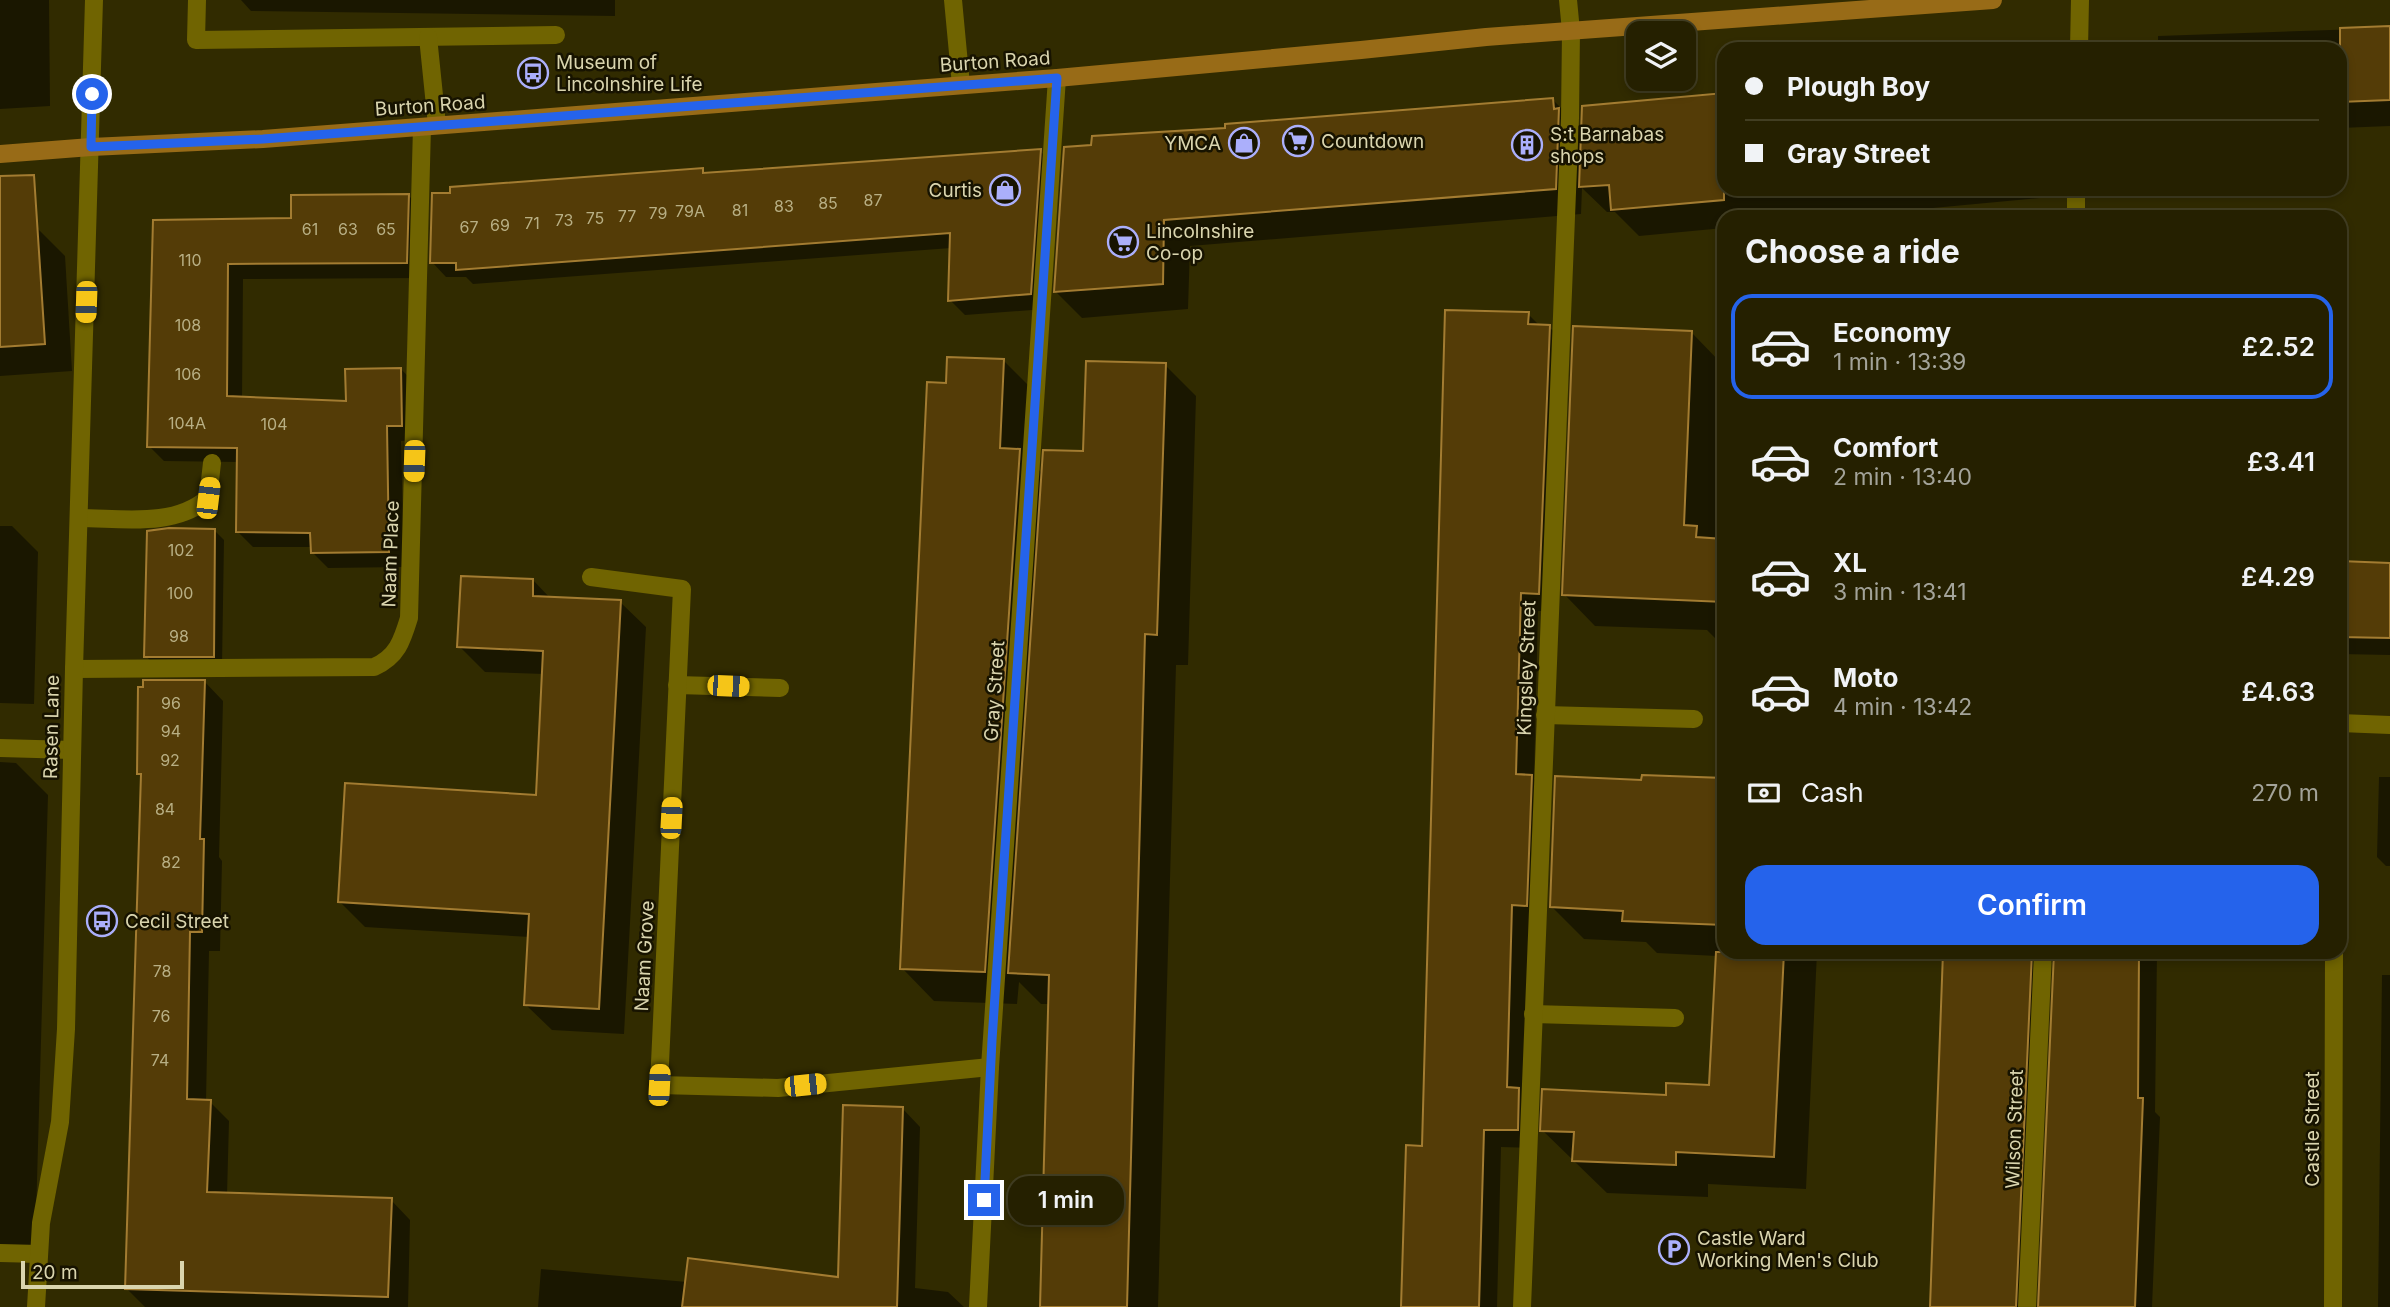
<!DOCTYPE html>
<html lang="en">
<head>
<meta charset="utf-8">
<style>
	body { margin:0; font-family:Inter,sans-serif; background:#2d280a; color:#f1f3f6; height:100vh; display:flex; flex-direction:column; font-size:26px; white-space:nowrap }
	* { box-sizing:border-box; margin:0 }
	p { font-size:23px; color:#a3a399 }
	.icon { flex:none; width:38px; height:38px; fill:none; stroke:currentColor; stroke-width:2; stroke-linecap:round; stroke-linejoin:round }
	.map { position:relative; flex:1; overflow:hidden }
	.side { position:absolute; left:1717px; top:210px; width:630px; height:749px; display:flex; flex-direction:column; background:#252000; border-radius:21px; box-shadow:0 4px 10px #0003,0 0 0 2px #423e22 }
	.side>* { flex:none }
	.hud { position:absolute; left:1717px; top:42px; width:630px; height:154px; border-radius:21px; box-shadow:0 4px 10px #0003,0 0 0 2px #423e22; display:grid; align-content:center; height:154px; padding:0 28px; background:#252000 }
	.fabs { position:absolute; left:1626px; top:21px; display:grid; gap:14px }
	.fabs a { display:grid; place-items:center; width:70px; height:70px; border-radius:14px; background:#252000; box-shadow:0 4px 10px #0003,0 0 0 2px #423e22; font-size:35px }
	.scale { position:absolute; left:21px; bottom:18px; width:163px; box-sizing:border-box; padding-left:7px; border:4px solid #dad5ae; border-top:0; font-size:19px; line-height:24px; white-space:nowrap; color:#dad5ae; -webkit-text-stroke:5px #171300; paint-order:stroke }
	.end { position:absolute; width:32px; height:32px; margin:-16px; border:9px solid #2563eb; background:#fff; box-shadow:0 0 0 4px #fff }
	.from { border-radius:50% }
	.bubble { position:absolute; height:49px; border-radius:21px; background:#252000; box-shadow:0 4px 10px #0003,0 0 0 2px #423e22; font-size:23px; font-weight:600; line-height:49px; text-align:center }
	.car { position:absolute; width:21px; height:42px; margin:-21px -10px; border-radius:9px; box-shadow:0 0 5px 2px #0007; background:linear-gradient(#f5c518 24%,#345 0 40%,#f5c518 0 76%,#345 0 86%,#f5c518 0) }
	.hud b { display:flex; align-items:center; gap:24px; height:66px; font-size:26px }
	.hud b+b { border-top:2px solid #423e22 }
	.hud i { width:18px; height:18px; background:#f1f3f6 }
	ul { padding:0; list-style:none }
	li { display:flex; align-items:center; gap:21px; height:105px; margin:0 14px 10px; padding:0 14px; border:4px solid transparent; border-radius:21px }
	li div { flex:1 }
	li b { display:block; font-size:26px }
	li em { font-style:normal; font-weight:600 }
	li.current { border-color:#2563eb }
	li>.icon { width:63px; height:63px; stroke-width:1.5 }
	h2 { padding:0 28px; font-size:32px; line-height:84px }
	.pay { display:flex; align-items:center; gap:18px; height:77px; padding:0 28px; font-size:26px }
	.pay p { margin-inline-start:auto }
	.primary-button { display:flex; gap:14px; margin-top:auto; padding:14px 28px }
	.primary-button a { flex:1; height:80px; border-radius:21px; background:#2563eb; color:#fff; font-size:28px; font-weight:600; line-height:80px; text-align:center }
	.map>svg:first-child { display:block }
</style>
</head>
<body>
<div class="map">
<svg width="2390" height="1307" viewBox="0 0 2390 1307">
	<rect width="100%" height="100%" fill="#312b00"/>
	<!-- shadow -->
	<g fill="#0007">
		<path d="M 0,0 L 49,0 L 50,106 L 0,109 Z"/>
		<path d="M 241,0 L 615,0 L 615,16 L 251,11 Z"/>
		<path d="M 2390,28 L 2390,126 L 2340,128 L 2340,49 L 2158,49 L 2158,36 Z"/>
		<path d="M 1552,99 L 1579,126 L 1580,138 L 1724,189 L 2093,189 L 2093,193 L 1837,217 L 1724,217 L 1724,228 L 1639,236 L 1615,212 L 1607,212 L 1582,188 L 1581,214 L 1190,246 L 1188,309 L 1082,318 L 1056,292 L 1227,129 Z"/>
		<path d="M 1040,151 L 1055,166 L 1045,309 L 965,315 L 950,300 L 951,248 L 473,284 L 466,277 L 446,277 L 432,262 L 702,170 L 707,175 Z"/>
		<path d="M 408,195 L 424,211 L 422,278 L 243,279 L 242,399 L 347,403 L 401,369 L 416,385 L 417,440 L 401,441 L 404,567 L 328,568 L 312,552 L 312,547 L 253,547 L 238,532 L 239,462 L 164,461 L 149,446 L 154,222 L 293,220 Z"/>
		<path d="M 37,228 L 65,256 L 72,371 L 0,376 L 0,231 Z"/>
		<path d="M 1528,314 L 1541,327 L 1549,327 L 1568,345 L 1557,611 L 1538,611 L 1534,779 L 1550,795 L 1535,1148 L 1501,1147 L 1497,1307 L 1403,1307 Z"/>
		<path d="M 1692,333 L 1723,365 L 1716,540 L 1724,540 L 1724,640 L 1717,640 L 1707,630 L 1595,626 L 1564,594 Z"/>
		<path d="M 1003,360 L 1036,393 L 1033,464 L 1043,474 L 1085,453 L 1165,365 L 1196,396 L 1188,665 L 1176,665 L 1158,1307 L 1042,1307 L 1050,1004 L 1041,1004 L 1019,982 L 1017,1004 L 934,1001 L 902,968 L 948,385 Z"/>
		<path d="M 0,526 L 12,526 L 38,552 L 34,704 L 0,703 Z"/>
		<path d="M 215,531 L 224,540 L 222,665 L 154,665 L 146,656 Z"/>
		<path d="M 2340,563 L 2390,564 L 2390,655 L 2340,654 Z"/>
		<path d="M 533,580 L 551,599 L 620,602 L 646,627 L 624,1034 L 552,1030 L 526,1005 L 530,937 L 365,927 L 339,901 L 537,797 L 544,674 L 485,672 L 459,646 Z"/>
		<path d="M 204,681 L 223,701 L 219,857 L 222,861 L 220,951 L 209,951 L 206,1102 L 210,1102 L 229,1121 L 227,1195 L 391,1200 L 410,1220 L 408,1307 L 145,1307 L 126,1288 L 143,777 L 139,773 Z"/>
		<path d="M 0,762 L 16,763 L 48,795 L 35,1251 L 0,1250 Z"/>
		<path d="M 2379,777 L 2390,777 L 2390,866 L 2386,866 L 2377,857 Z"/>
		<path d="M 1724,780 L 1724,952 L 1817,952 L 1806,1189 L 1708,1184 L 1708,1197 L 1607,1193 L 1542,1130 L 1710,1087 L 1717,956 L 1657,953 L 1646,942 L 1584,939 L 1551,906 L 1642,781 Z"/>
		<path d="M 1945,952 L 2157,952 L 2155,1112 L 2160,1117 L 2152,1307 L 2040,1307 L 2056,960 L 2051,963 L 2033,1307 L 1932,1307 Z"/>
		<path d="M 2382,975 L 2390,975 L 2390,1307 L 2378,1307 Z"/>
		<path d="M 902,1108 L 920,1127 L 915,1288 L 948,1292 L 964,1307 L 538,1307 L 541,1269 L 687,1282 L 839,1278 Z"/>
	</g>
	<!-- building -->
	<g fill="#543c07" stroke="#a37c31" stroke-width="2">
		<path d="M 2390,26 L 2390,100 L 2340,102 L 2340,28 Z"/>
		<path d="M 1724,93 L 1724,200 L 1611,210 L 1609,185 L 1579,187 L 1582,106 Z"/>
		<path d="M 1553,98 L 1554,109 L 1559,108 L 1556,189 L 1164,220 L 1163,284 L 1054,292 L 1064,147 L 1091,145 L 1092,136 L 1225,128 L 1225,124 Z"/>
		<path d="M 1041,149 L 1031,294 L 948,301 L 950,233 L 456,270 L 456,263 L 430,263 L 432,193 L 450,193 L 450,187 L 703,168 L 703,173 Z"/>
		<path d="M 34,175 L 45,344 L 0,347 L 0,176 Z"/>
		<path d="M 409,194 L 407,263 L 228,264 L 227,396 L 346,401 L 345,369 L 401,368 L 402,426 L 387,426 L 389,552 L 311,553 L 310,533 L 236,532 L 237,448 L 147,447 L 153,220 L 291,218 L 291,195 Z"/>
		<path d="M 1445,310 L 1529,312 L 1528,324 L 1550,325 L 1539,594 L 1521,593 L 1516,774 L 1532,775 L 1527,906 L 1512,905 L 1507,1087 L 1519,1088 L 1518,1130 L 1484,1130 L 1479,1307 L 1401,1307 L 1406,1145 L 1422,1146 Z"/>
		<path d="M 1573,326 L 1692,331 L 1684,525 L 1697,526 L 1696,537 L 1724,539 L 1724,602 L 1562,595 Z"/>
		<path d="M 947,357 L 1004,359 L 1000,448 L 1020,449 L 985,972 L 900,969 L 927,382 L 946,383 Z"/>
		<path d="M 1086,361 L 1166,363 L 1157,635 L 1145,634 L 1127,1307 L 1040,1307 L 1049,975 L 1008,973 L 1043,450 L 1083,451 Z"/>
		<path d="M 169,528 L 215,529 L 214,657 L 144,657 L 147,531 Z"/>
		<path d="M 2340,561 L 2390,563 L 2390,638 L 2340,637 Z"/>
		<path d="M 461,576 L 533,579 L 533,596 L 621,600 L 599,1009 L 524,1005 L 529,914 L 338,902 L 345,783 L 536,795 L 543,651 L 457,647 Z"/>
		<path d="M 143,680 L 205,680 L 200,839 L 204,839 L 202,932 L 190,932 L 187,1099 L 211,1100 L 207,1192 L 392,1198 L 388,1297 L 125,1289 L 141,774 L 137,774 L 138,687 L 143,687 Z"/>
		<path d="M 1642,775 L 1724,778 L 1724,925 L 1622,921 L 1623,911 L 1550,907 L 1555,776 L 1641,780 Z"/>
		<path d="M 1716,952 L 1784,952 L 1774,1157 L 1676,1152 L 1676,1165 L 1572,1161 L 1574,1132 L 1540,1131 L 1542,1089 L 1666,1095 L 1666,1083 L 1709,1085 Z"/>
		<path d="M 1943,952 L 2032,952 L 2016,1307 L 1930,1307 Z"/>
		<path d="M 2054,952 L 2139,952 L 2138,1098 L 2143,1098 L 2135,1307 L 2038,1307 Z"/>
		<path d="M 843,1105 L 903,1107 L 897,1307 L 682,1307 L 688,1258 L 838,1277 Z"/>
	</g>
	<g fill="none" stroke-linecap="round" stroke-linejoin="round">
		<!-- lane -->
		<g stroke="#706401" stroke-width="18">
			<path d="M 197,0 L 196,40 L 556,35"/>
			<path d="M 953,0 L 961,85"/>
			<path d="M 428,37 L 437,125"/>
			<path d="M 79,518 C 121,518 174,528 208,498 L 212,463"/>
			<path d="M 677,685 L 780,688"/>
			<path d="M 1545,715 L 1694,719"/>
			<path d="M 1533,1014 L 1675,1018"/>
		</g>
		<!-- street -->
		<g stroke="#706401" stroke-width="18">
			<path d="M 2079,49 L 2080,0"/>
			<path d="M 2076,217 L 2076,189"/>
			<path d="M 591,577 L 682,589 L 659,1085 L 778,1088 L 990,1067"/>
			<path d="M 74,669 L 374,667 C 397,657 402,641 409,618 L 422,127"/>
			<path d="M 2340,723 L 2390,725"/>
			<path d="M 0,748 L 72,750"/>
			<path d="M 0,1253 L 39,1254"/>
			<path d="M 36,1307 L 41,1223 L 60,1122 L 66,1029 L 74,669 L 94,0"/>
			<path d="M 978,1307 L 990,1067 L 1057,78"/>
			<path d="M 1522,1307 L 1570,118 L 1571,31 L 1568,0"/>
			<path d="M 2027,1307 L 2043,952"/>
			<path d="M 2333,1307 L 2334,952"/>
		</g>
		<!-- secondary -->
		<path stroke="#986b17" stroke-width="18" d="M 0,154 L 91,147 L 263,139 L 1057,78 L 1361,50 L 1486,37 L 1993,0"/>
	</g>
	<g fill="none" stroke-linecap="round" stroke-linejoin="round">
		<!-- route -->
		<path stroke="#2563eb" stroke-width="9" d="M 92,94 L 91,147 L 263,139 L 1057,78 L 992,1040 L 984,1200"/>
	</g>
	<!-- icons -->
	<defs>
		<g id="bus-ring" transform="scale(1.575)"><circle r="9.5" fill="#171300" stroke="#abaffb" stroke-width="1.5"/><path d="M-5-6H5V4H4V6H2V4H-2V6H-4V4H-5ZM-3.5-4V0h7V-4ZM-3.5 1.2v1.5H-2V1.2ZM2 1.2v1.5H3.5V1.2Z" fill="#abaffb"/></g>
		<g id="supermarket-ring" transform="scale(1.575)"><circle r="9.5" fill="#171300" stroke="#abaffb" stroke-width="1.5"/><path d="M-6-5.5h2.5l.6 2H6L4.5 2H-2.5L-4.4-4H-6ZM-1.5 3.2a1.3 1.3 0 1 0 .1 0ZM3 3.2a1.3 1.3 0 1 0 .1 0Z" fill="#abaffb"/></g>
		<g id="shop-ring" transform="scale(1.575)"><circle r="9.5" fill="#171300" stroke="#abaffb" stroke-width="1.5"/><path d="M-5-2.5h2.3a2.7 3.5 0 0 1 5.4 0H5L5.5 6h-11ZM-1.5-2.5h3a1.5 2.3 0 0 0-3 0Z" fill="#abaffb"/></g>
		<g id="building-ring" transform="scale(1.575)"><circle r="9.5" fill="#171300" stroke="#abaffb" stroke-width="1.5"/><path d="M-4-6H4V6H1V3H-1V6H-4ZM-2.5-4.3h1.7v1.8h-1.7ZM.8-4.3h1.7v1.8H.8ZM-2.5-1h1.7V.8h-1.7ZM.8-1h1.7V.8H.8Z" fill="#abaffb"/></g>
		<g id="parking-ring" transform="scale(1.575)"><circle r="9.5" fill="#171300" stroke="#abaffb" stroke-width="1.5"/><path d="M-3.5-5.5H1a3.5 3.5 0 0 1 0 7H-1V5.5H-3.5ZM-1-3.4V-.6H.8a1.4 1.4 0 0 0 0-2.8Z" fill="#abaffb"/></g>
	</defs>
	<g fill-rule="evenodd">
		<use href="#bus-ring" x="533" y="73"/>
		<use href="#supermarket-ring" x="1298" y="141"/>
		<use href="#shop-ring" x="1244" y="143"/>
		<use href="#building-ring" x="1527" y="145"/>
		<use href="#shop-ring" x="1005" y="190"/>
		<use href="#supermarket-ring" x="1123" y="242"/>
		<use href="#bus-ring" x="102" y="921"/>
		<use href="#parking-ring" x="1674" y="1249"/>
	</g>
	<g text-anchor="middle" stroke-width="5" stroke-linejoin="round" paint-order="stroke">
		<!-- number labels -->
		<g font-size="16" fill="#b8af84">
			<text x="873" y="206">87</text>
			<text x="828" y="209">85</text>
			<text x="784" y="212">83</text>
			<text x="740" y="216">81</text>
			<text x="690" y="217">79A</text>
			<text x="658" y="219">79</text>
			<text x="627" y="222">77</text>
			<text x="595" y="224">75</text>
			<text x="564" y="226">73</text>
			<text x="532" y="229">71</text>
			<text x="500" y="231">69</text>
			<text x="469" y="233">67</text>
			<text x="310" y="235">61</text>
			<text x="348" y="235">63</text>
			<text x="386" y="235">65</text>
			<text x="190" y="266">110</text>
			<text x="188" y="331">108</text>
			<text x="188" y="380">106</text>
			<text x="187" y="429">104A</text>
			<text x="274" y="430">104</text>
			<text x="181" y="556">102</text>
			<text x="180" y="599">100</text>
			<text x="179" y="642">98</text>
			<text x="171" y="709">96</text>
			<text x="171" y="737">94</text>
			<text x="170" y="766">92</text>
			<text x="165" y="815">84</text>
			<text x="171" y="868">82</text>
			<text x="162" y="977">78</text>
			<text x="161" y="1022">76</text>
			<text x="160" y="1066">74</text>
		</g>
		<!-- street labels -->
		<g font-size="19" fill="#dad5ae" stroke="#171300">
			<text transform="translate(995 61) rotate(-4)" y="7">Burton Road</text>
			<text transform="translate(430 105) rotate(-4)" y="7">Burton Road</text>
			<text transform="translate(390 554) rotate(-88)" y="7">Naam Place</text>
			<text transform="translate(1526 668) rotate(-88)" y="7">Kingsley Street</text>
			<text transform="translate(994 691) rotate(-86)" y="7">Gray Street</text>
			<text transform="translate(51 727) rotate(-89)" y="7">Rasen Lane</text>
			<text transform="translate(644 956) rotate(-87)" y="7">Naam Grove</text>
			<text transform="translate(2014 1129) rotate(-88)" y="7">Wilson Street</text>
			<text transform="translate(2312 1129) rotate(-90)" y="7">Castle Street</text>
		</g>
		<!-- poi labels -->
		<g font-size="19" fill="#dad5ae" stroke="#171300" text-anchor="start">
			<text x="556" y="69">Museum of<tspan x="556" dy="22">Lincolnshire Life</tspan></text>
			<text x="1550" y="141">S:t Barnabas<tspan x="1550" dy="22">shops</tspan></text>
			<text x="1321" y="148">Countdown</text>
			<text x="1221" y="150" text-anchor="end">YMCA</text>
			<text x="982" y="197" text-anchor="end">Curtis</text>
			<text x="1146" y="238">Lincolnshire<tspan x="1146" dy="22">Co-op</tspan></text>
			<text x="125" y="928">Cecil Street</text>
			<text x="1697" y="1245">Castle Ward<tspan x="1697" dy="22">Working Men's Club</tspan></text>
		</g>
	</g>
</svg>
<div class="fabs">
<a><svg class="icon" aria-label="layers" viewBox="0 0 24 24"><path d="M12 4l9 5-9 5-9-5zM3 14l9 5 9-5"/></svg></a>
</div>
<div class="scale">20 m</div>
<i class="end from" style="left:92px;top:94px"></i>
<i class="end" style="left:984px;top:1200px"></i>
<div class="bubble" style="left:1008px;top:1176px;width:116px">1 min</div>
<i class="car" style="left:86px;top:302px;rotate:182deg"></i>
<i class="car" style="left:414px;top:461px;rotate:182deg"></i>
<i class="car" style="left:208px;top:498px;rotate:7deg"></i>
<i class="car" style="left:728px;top:686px;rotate:92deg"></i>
<i class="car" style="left:671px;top:818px;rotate:3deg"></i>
<i class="car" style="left:659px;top:1085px;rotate:3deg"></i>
<i class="car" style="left:805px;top:1085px;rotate:84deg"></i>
<div class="hud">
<b><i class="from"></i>Plough Boy</b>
<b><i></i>Gray Street</b>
</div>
<section class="side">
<h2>Choose a ride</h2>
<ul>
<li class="current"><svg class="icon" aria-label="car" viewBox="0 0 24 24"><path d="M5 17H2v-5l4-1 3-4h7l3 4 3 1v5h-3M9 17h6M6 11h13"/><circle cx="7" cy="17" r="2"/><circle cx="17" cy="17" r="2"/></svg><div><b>Economy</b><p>1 min · 13:39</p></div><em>£2.52</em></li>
<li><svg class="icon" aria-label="car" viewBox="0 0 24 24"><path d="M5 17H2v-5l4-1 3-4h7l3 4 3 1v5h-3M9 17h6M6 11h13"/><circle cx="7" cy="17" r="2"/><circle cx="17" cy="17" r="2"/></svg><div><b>Comfort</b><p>2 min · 13:40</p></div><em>£3.41</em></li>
<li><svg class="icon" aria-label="car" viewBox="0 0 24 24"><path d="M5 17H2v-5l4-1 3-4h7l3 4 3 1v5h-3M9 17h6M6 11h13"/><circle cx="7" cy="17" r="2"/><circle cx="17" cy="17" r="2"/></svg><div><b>XL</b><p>3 min · 13:41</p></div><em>£4.29</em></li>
<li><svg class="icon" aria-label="car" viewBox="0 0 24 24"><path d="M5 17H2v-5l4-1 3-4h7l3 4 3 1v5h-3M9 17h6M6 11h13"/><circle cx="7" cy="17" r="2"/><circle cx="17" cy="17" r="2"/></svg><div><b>Moto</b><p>4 min · 13:42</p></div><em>£4.63</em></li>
</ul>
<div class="pay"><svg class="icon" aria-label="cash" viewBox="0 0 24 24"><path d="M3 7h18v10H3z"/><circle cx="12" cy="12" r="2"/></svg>Cash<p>270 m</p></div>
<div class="primary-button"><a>Confirm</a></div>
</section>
</div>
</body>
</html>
